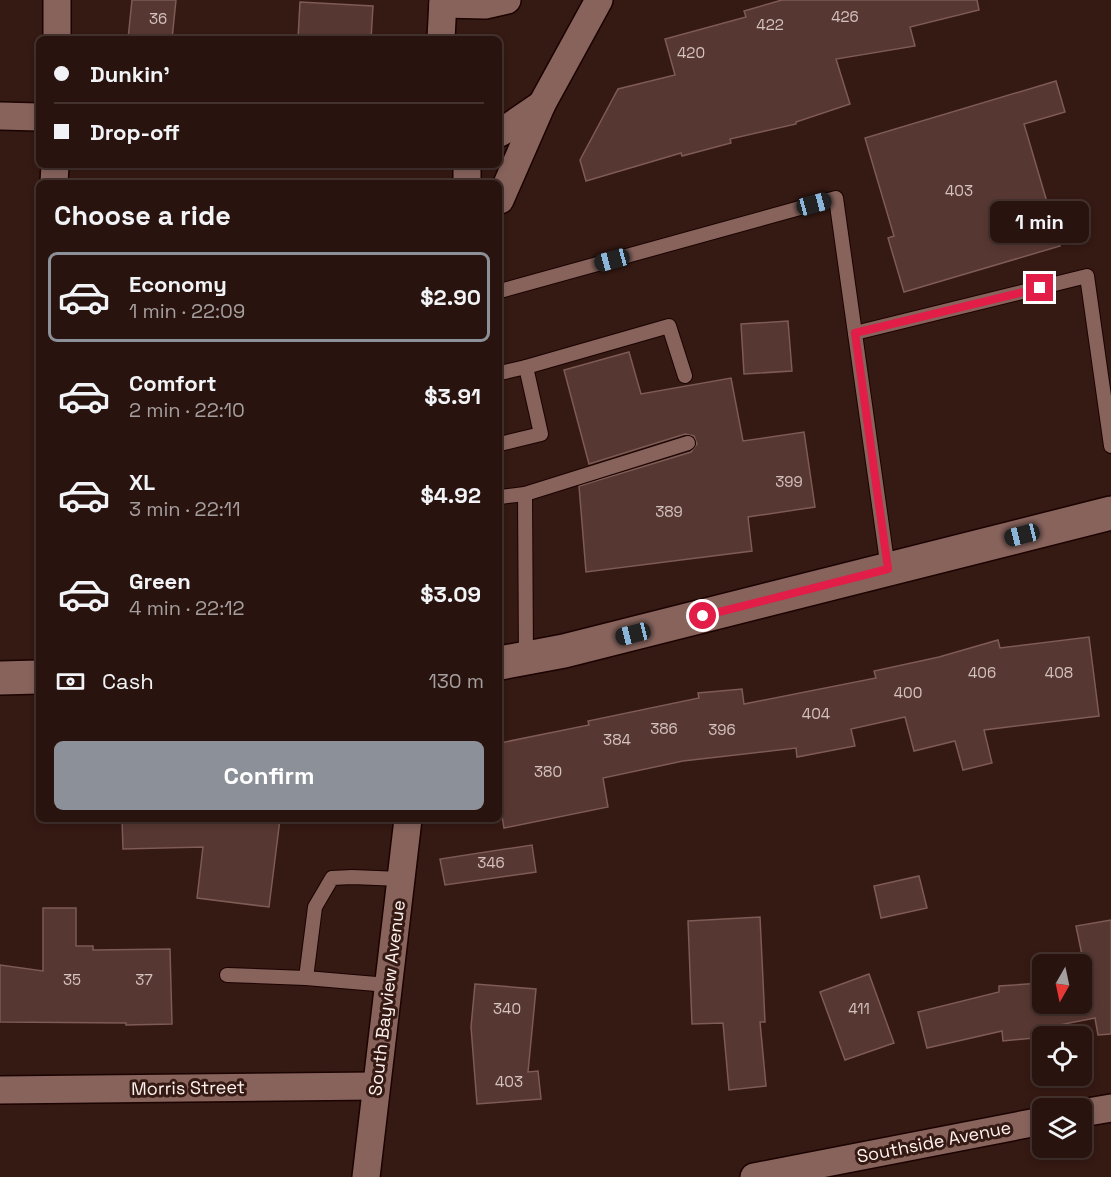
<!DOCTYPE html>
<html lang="en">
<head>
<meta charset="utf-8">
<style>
	body { margin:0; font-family:"Space Grotesk",sans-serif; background:#301c17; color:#f1f3f6; height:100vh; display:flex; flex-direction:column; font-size:22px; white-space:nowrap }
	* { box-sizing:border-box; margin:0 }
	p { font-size:20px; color:#a59e9e }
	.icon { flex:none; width:33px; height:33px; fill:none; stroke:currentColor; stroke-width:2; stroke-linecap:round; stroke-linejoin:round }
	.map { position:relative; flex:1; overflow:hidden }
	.sheet { position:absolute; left:36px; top:180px; width:466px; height:642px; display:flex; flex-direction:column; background:#28130e; border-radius:9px; box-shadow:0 3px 9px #0003,0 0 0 2px #44322e }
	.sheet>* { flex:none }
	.banner { position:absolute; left:36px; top:36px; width:466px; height:132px; border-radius:9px; box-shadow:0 3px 9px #0003,0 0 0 2px #44322e; display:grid; align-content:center; height:132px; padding:0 18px; background:#28130e }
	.needle { width:39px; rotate:189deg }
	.tools { position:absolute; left:1032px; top:954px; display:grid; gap:12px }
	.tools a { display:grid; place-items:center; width:60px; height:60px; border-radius:9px; background:#28130e; box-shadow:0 3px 9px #0003,0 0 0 2px #44322e; font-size:30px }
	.end { position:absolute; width:27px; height:27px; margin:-14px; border:8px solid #e11d48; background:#fff; box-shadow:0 0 0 3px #fff }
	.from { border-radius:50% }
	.bubble { position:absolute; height:42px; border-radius:9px; background:#28130e; box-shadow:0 3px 9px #0003,0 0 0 2px #44322e; font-size:20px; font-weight:800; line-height:42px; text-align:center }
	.car { position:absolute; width:18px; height:36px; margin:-18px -9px; border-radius:8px; box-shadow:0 0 4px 2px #0007; background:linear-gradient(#222 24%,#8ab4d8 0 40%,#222 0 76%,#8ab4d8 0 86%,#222 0) }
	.banner b { display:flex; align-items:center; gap:21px; height:57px; font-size:22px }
	.banner b+b { border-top:2px solid #44322e }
	.banner i { width:15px; height:15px; background:#f1f3f6 }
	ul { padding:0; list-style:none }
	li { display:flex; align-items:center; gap:18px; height:90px; margin:0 12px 9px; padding:0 6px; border:3px solid transparent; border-radius:9px }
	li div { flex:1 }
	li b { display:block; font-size:22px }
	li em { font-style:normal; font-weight:800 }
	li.active { border-color:#8c9099 }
	li>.icon { width:54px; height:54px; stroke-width:1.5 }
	h2 { padding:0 18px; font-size:27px; line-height:72px }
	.pay { display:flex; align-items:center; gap:15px; height:66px; padding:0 18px; font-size:22px }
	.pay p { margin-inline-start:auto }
	.primary-button { display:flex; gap:12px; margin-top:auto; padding:12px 18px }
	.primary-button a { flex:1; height:69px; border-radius:9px; background:#8c9099; color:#fff; font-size:24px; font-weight:800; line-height:69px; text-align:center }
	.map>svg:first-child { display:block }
</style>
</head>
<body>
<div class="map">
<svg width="1111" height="1177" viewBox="0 0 1111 1177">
	<rect width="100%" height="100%" fill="#351913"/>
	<!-- building -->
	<g fill="#573731" stroke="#7e5b54" stroke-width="1.5">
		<path d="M 132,0 L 176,0 L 172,39 L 128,39 Z"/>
		<path d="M 782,0 L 977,0 L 979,10 L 910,27 L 915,46 L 836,59 L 850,104 L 796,122 L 796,124 L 730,139 L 731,143 L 682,156 L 681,153 L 586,181 L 580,160 L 618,89 L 675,75 L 665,39 L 746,17 L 744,11 Z"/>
		<path d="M 300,2 L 373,6 L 371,39 L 298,39 Z"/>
		<path d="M 1056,81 L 1065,112 L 1024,124 L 1060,246 L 904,292 L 888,238 L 894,236 L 865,138 Z"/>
		<path d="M 788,321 L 792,371 L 744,374 L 741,324 Z"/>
		<path d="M 629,352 L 641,394 L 731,378 L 743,441 L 804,432 L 815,507 L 748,517 L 752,551 L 586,572 L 579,486 L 691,452 L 697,444 L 694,436 L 685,434 L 589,464 L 564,370 Z"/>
		<path d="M 1089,637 L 1099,716 L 984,730 L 992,763 L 963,770 L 955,741 L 914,751 L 905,717 L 851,729 L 855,746 L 797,757 L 796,748 L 683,761 L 603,778 L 608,807 L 504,828 L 500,804 L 500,743 L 589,725 L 588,721 L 699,698 L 698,693 L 742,689 L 744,704 L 876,678 L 874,671 L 939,657 L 998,640 L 1000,648 Z"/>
		<path d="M 122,819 L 280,819 L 269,907 L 197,898 L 203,847 L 123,849 Z"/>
		<path d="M 532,845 L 536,872 L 445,885 L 440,859 Z"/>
		<path d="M 919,876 L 927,908 L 881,918 L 874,886 Z"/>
		<path d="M 43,908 L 76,908 L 76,946 L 93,946 L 93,950 L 170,949 L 172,1024 L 126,1025 L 126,1023 L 0,1022 L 0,965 L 43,971 Z"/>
		<path d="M 760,917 L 765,1022 L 760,1022 L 766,1086 L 729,1090 L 723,1023 L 692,1024 L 688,921 Z"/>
		<path d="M 1111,920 L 1111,1034 L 1098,1035 L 1095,1018 L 1054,1026 L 1055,1036 L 1003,1041 L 1002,1031 L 927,1048 L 918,1012 L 999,992 L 999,986 L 1042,983 L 1042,1004 L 1082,1004 L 1082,980 L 1087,979 L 1076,926 Z"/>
		<path d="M 869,974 L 894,1043 L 845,1060 L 820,992 Z"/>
		<path d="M 475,984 L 536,989 L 528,1072 L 538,1071 L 541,1099 L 477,1104 L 471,1027 Z"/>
	</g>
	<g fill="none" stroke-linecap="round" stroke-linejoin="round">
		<!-- lane casing -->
		<g stroke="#1b0301" stroke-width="16">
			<g id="lane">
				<path d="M 500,291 L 836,198 L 888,569"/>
				<path d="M 855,333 L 1087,276 L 1111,446"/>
				<path d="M 500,373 L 526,367"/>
				<path d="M 500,444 L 541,434 L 526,367 L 669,326 L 685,376"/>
				<path d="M 525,494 L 688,443"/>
				<path d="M 500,497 L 525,494 L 526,658"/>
				<path d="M 227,975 L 306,978"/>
				<path d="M 388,985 L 306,978 L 315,907 L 332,878 L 352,877 L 401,879"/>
			</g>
		</g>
		<!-- street casing -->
		<g stroke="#1b0301" stroke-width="30">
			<g id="street">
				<path d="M 443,4 L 485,5 L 507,0"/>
				<path d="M 57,39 L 57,0"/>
				<path d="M 441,39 L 443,0"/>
				<path d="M 0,116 L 39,117"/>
				<path d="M 500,133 L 542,104"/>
				<path d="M 54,183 L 55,165"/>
				<path d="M 467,183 L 467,165"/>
				<path d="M 500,200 L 542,104 L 599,0"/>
				<path d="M 0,1090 L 376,1086"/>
				<path d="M 1082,1113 L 1111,1108"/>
				<path d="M 366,1177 L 408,819"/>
				<path d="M 754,1177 L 1042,1121"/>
			</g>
		</g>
		<!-- secondary casing -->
		<g stroke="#1b0301" stroke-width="36">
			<g id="secondary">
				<path d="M 500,663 L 564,651 L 1111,513"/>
				<path d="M 0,678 L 39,677"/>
			</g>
		</g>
		<!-- lane -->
		<use href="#lane" stroke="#87635c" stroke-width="14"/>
		<!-- street -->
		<use href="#street" stroke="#87635c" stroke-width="27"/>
		<!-- secondary -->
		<use href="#secondary" stroke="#87635c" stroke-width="33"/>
	</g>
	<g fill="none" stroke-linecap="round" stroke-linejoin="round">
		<!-- route -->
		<path stroke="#e11d48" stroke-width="8" d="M 703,616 L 888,569 L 855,333 L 1040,288"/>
	</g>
	<g text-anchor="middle" stroke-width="6" stroke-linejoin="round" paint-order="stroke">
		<!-- number labels -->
		<g font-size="15" fill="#d4c2bf">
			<text x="845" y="22">426</text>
			<text x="158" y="24">36</text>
			<text x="770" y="30">422</text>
			<text x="691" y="58">420</text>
			<text x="959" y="196">403</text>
			<text x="789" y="487">399</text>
			<text x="669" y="517">389</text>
			<text x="982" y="678">406</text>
			<text x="1059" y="678">408</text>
			<text x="908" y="698">400</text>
			<text x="816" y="719">404</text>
			<text x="664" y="734">386</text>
			<text x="722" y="735">396</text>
			<text x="617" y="745">384</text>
			<text x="548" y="777">380</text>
			<text x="491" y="868">346</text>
			<text x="72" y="985">35</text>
			<text x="144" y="985">37</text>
			<text x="507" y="1014">340</text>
			<text x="859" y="1014">411</text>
			<text x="509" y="1087">403</text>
		</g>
		<!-- street labels -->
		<g font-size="18" fill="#fef1ee" stroke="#351913">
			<text transform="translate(387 998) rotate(-83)" y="6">South Bayview Avenue</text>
			<text transform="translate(188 1088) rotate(-1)" y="6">Morris Street</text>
			<text transform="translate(934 1142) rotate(-11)" y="6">Southside Avenue</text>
		</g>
	</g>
</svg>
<div class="tools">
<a><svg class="needle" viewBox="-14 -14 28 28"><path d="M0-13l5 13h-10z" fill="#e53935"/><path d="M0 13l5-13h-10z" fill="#a59e9e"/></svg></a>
<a><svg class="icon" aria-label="locate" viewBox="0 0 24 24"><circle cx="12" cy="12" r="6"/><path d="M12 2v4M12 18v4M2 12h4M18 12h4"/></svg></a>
<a><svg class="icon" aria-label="layers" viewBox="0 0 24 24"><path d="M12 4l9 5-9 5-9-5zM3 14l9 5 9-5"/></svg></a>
</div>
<i class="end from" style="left:703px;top:616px"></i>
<i class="end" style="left:1040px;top:288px"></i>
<div class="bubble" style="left:990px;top:201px;width:99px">1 min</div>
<i class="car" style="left:814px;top:204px;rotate:75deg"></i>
<i class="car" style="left:612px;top:260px;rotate:255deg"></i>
<i class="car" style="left:1022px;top:535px;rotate:256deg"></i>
<i class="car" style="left:633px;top:634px;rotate:256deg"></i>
<div class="banner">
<b><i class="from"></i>Dunkin'</b>
<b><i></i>Drop-off</b>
</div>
<section class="sheet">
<h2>Choose a ride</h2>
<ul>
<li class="active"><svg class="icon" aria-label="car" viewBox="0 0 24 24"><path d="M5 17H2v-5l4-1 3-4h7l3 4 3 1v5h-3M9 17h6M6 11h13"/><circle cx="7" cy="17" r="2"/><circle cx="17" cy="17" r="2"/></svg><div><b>Economy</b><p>1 min · 22:09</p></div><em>$2.90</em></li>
<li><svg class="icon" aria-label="car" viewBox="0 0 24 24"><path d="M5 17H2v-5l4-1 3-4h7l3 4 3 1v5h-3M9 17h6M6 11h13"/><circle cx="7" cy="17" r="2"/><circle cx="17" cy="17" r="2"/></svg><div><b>Comfort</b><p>2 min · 22:10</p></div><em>$3.91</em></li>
<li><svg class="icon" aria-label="car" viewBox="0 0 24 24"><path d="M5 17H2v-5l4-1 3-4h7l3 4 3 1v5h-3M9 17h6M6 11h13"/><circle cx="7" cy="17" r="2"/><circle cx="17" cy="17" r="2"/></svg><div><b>XL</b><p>3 min · 22:11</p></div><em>$4.92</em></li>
<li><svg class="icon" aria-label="car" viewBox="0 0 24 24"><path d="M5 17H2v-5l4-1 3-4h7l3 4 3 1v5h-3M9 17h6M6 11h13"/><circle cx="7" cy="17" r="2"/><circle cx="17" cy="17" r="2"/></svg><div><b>Green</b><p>4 min · 22:12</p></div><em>$3.09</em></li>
</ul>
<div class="pay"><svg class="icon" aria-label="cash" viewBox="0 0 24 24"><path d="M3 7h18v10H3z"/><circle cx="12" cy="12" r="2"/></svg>Cash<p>130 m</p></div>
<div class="primary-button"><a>Confirm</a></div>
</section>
</div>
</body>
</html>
